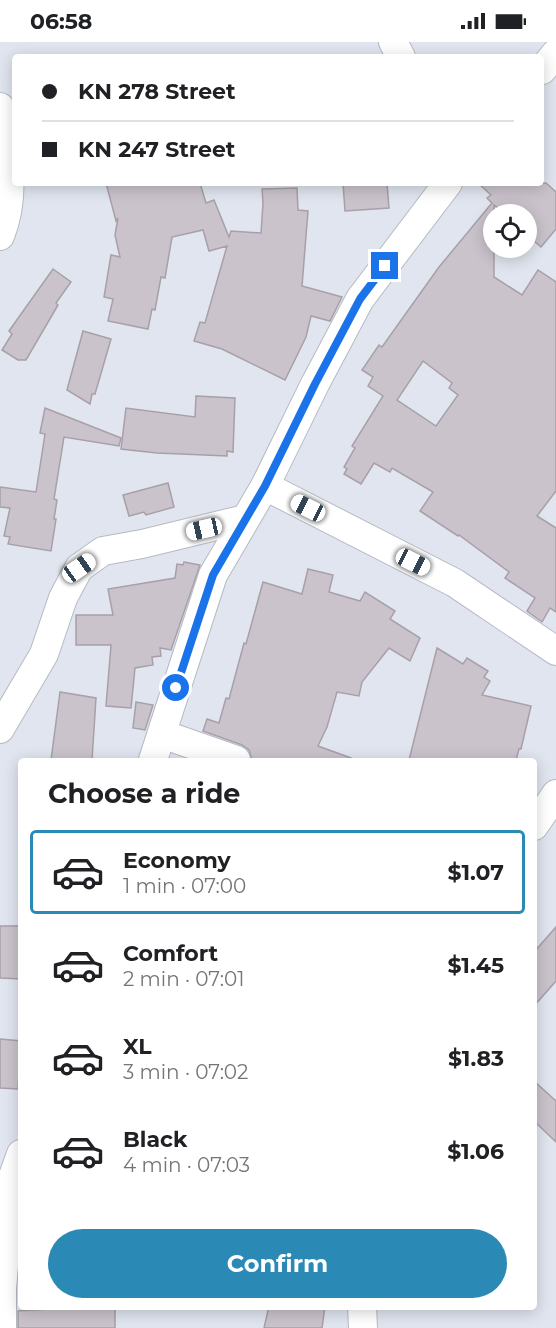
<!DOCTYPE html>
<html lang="en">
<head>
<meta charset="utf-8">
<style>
	body { margin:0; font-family:Montserrat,sans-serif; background:#f6f6f6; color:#202124; height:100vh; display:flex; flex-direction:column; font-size:22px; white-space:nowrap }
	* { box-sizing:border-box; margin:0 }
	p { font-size:20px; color:#757577 }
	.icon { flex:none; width:33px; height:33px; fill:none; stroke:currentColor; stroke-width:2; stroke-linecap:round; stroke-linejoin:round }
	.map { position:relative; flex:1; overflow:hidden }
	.sheet { position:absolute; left:18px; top:716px; width:519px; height:552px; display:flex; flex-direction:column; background:#fff; border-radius:6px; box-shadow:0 3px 15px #0003 }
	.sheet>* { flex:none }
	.top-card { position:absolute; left:12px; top:12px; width:532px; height:132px; border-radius:6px; box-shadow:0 3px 15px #0003; display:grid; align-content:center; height:132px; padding:0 30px; background:#fff }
	.tools { position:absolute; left:483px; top:162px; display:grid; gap:12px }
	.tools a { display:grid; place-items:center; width:54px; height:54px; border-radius:50%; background:#fff; box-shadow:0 3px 15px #0003; font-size:30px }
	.end { position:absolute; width:27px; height:27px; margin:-14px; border:8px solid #1a73e8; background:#fff; box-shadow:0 0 0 3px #fff }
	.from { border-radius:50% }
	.car { position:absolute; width:18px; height:36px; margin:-18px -9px; border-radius:8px; box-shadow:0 0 4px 2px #0007; background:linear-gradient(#fff 24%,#345 0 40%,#fff 0 76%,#345 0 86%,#fff 0) }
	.top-card b { display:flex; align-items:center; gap:21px; height:57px; font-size:22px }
	.top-card b+b { border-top:2px solid #e0e0e0 }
	.top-card i { width:15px; height:15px; background:#202124 }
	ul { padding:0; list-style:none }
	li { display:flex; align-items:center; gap:18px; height:84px; margin:0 12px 9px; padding:0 18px; border:3px solid transparent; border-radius:6px }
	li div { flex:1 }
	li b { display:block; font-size:22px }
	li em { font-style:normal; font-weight:700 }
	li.on { border-color:#2b89b5 }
	li>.icon { width:54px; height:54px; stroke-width:1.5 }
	h2 { padding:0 30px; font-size:27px; line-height:72px }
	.cta { display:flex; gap:12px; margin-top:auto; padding:12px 30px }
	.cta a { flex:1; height:69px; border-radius:36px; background:#2b89b5; color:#fff; font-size:24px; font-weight:700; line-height:69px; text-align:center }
	.status { display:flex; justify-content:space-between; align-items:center; height:42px; padding:0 30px; background:#fff; direction:ltr }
	.status svg { height:16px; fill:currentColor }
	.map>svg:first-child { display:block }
</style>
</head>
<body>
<div class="status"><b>06:58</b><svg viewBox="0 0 49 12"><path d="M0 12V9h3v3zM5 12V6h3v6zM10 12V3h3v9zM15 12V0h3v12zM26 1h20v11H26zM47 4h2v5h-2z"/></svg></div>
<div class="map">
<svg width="556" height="1286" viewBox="0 0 556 1286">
	<rect width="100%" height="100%" fill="#e0e5ef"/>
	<!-- building -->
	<g fill="#cac3cc" stroke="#a7a0a8" stroke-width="1.5" fill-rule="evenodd">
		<path d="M 106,141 L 200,141 L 206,161 L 214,158 L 229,195 L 231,189 L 261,191 L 263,161 L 262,147 L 297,146 L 298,168 L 308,169 L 302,244 L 342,255 L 330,279 L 311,274 L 306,295 L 285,338 L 222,307 L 194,299 L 200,280 L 205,281 L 227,204 L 209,209 L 203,188 L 172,195 L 165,236 L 161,235 L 155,268 L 152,267 L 148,287 L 108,279 L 113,257 L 104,255 L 111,213 L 120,215 L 115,193 L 118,176 L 116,179 Z"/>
		<path d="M 343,141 L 387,141 L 389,166 L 345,169 Z"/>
		<path d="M 478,141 L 546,141 L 556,150 L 556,187 L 541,205 L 526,192 L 526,172 L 505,172 L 494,163 L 494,235 L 522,253 L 538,228 L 556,240 L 556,449 L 537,474 L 556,486 L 556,570 L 550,566 L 542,580 L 527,569 L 535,556 L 505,536 L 509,530 L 459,493 L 458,494 L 420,469 L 433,450 L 392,426 L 390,430 L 374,421 L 361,442 L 344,432 L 347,427 L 344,425 L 355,406 L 352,404 L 383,354 L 368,344 L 373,335 L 362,328 L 379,303 L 382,305 L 439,225 L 492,161 L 487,156 L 491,153 ZM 423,319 L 452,341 L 449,346 L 458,353 L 436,384 L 397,358 Z"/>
		<path d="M 53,227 L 71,240 L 56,261 L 58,263 L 26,318 L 18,318 L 2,308 L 12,292 L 9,289 Z"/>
		<path d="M 83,289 L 111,297 L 95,352 L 92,352 L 90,362 L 67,348 Z"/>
		<path d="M 196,354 L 235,356 L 233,410 L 227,409 L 227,414 L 157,411 L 121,407 L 126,366 L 195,375 Z"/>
		<path d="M 45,366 L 121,396 L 119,404 L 64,395 L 54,457 L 57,458 L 54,477 L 56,477 L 51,509 L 8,502 L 10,495 L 4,494 L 10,466 L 0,465 L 0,445 L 36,450 L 45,392 L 40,391 Z"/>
		<path d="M 168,441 L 174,465 L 146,473 L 144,470 L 129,474 L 123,453 Z"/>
		<path d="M 184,520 L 200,523 L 171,608 L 160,606 L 161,614 L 152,615 L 153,623 L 135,626 L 131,666 L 106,664 L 111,603 L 76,603 L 76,573 L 113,573 L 108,547 L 175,536 L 177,522 L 183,523 Z"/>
		<path d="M 308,527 L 333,533 L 329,550 L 360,559 L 365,550 L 395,569 L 390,577 L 420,596 L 410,619 L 389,606 L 362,640 L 359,654 L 337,650 L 327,685 L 318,704 L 351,716 L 350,718 L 252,718 L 249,708 L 242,703 L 203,689 L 207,677 L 219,681 L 226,656 L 229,657 L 244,601 L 246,602 L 263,540 L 302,552 Z"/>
		<path d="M 437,606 L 463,622 L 467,616 L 488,629 L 484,635 L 490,639 L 482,653 L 531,664 L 521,707 L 519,707 L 516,718 L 409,718 Z"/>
		<path d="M 60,650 L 96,656 L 92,718 L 51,718 Z"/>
		<path d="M 136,660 L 153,663 L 145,688 L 133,686 Z"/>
		<path d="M 0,884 L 21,884 L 21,937 L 0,936 Z"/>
		<path d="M 556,885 L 556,939 L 534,964 L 534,910 Z"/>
		<path d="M 0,997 L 21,999 L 18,1047 L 0,1046 Z"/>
		<path d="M 534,1039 L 556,1059 L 556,1100 L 534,1079 Z"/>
		<path d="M 93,1264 L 115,1264 L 115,1286 L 18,1286 L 18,1269 Z"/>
		<path d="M 269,1264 L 325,1264 L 322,1286 L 264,1286 Z"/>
	</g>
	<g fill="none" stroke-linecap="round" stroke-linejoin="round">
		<!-- minor casing -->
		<g stroke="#b5bac3" stroke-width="30">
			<g id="minor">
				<path d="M 393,0 L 401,15"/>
				<path d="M 542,28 L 556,11"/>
				<path d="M 0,65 C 8,106 17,153 0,194"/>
				<path d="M 265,444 L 455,541 L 556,609"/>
				<path d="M 0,687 L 44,612 L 63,556 L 79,526 L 103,509 L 142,502 L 245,477"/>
				<path d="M 162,692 L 236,718"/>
				<path d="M 153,718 L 213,533 L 265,444 L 315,342 L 360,257 L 448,141"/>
				<path d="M 534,784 L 556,752"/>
				<path d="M 362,1264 L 363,1286"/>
				<path d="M 2,1286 L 2,1246 L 12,1137 L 21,1112"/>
			</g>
		</g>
		<!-- minor -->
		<use href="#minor" stroke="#fff" stroke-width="28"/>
	</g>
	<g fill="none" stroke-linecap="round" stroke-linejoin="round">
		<!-- route -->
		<path stroke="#1a73e8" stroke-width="8" d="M 176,646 L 213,533 L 265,444 L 315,342 L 360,257 L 385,224"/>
	</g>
</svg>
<div class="tools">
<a><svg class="icon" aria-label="locate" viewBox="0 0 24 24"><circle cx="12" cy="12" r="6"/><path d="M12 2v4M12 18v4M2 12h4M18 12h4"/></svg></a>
</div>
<i class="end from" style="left:176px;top:646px"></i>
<i class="end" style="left:385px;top:224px"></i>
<i class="car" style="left:308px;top:466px;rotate:297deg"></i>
<i class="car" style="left:204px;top:487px;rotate:257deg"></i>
<i class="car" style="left:413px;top:520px;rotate:117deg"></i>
<i class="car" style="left:79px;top:526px;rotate:55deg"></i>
<div class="top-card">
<b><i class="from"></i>KN 278 Street</b>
<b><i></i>KN 247 Street</b>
</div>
<section class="sheet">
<h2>Choose a ride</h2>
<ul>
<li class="on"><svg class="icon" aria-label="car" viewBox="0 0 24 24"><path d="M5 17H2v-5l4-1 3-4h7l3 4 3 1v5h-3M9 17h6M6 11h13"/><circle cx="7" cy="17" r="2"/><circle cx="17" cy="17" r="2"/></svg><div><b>Economy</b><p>1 min · 07:00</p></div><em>$1.07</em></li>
<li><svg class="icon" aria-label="car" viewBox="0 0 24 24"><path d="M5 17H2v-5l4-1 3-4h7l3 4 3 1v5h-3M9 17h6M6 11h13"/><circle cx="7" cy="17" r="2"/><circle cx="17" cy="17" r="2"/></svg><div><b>Comfort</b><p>2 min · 07:01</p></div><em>$1.45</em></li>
<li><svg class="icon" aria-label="car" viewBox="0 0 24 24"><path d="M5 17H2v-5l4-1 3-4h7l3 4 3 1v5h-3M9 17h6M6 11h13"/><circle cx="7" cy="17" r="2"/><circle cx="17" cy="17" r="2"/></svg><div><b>XL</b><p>3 min · 07:02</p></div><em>$1.83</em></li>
<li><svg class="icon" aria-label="car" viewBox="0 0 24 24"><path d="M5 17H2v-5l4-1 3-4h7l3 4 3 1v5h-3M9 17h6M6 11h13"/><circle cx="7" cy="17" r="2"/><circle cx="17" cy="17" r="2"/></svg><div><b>Black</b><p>4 min · 07:03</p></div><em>$1.06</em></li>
</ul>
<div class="cta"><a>Confirm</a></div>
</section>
</div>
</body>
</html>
